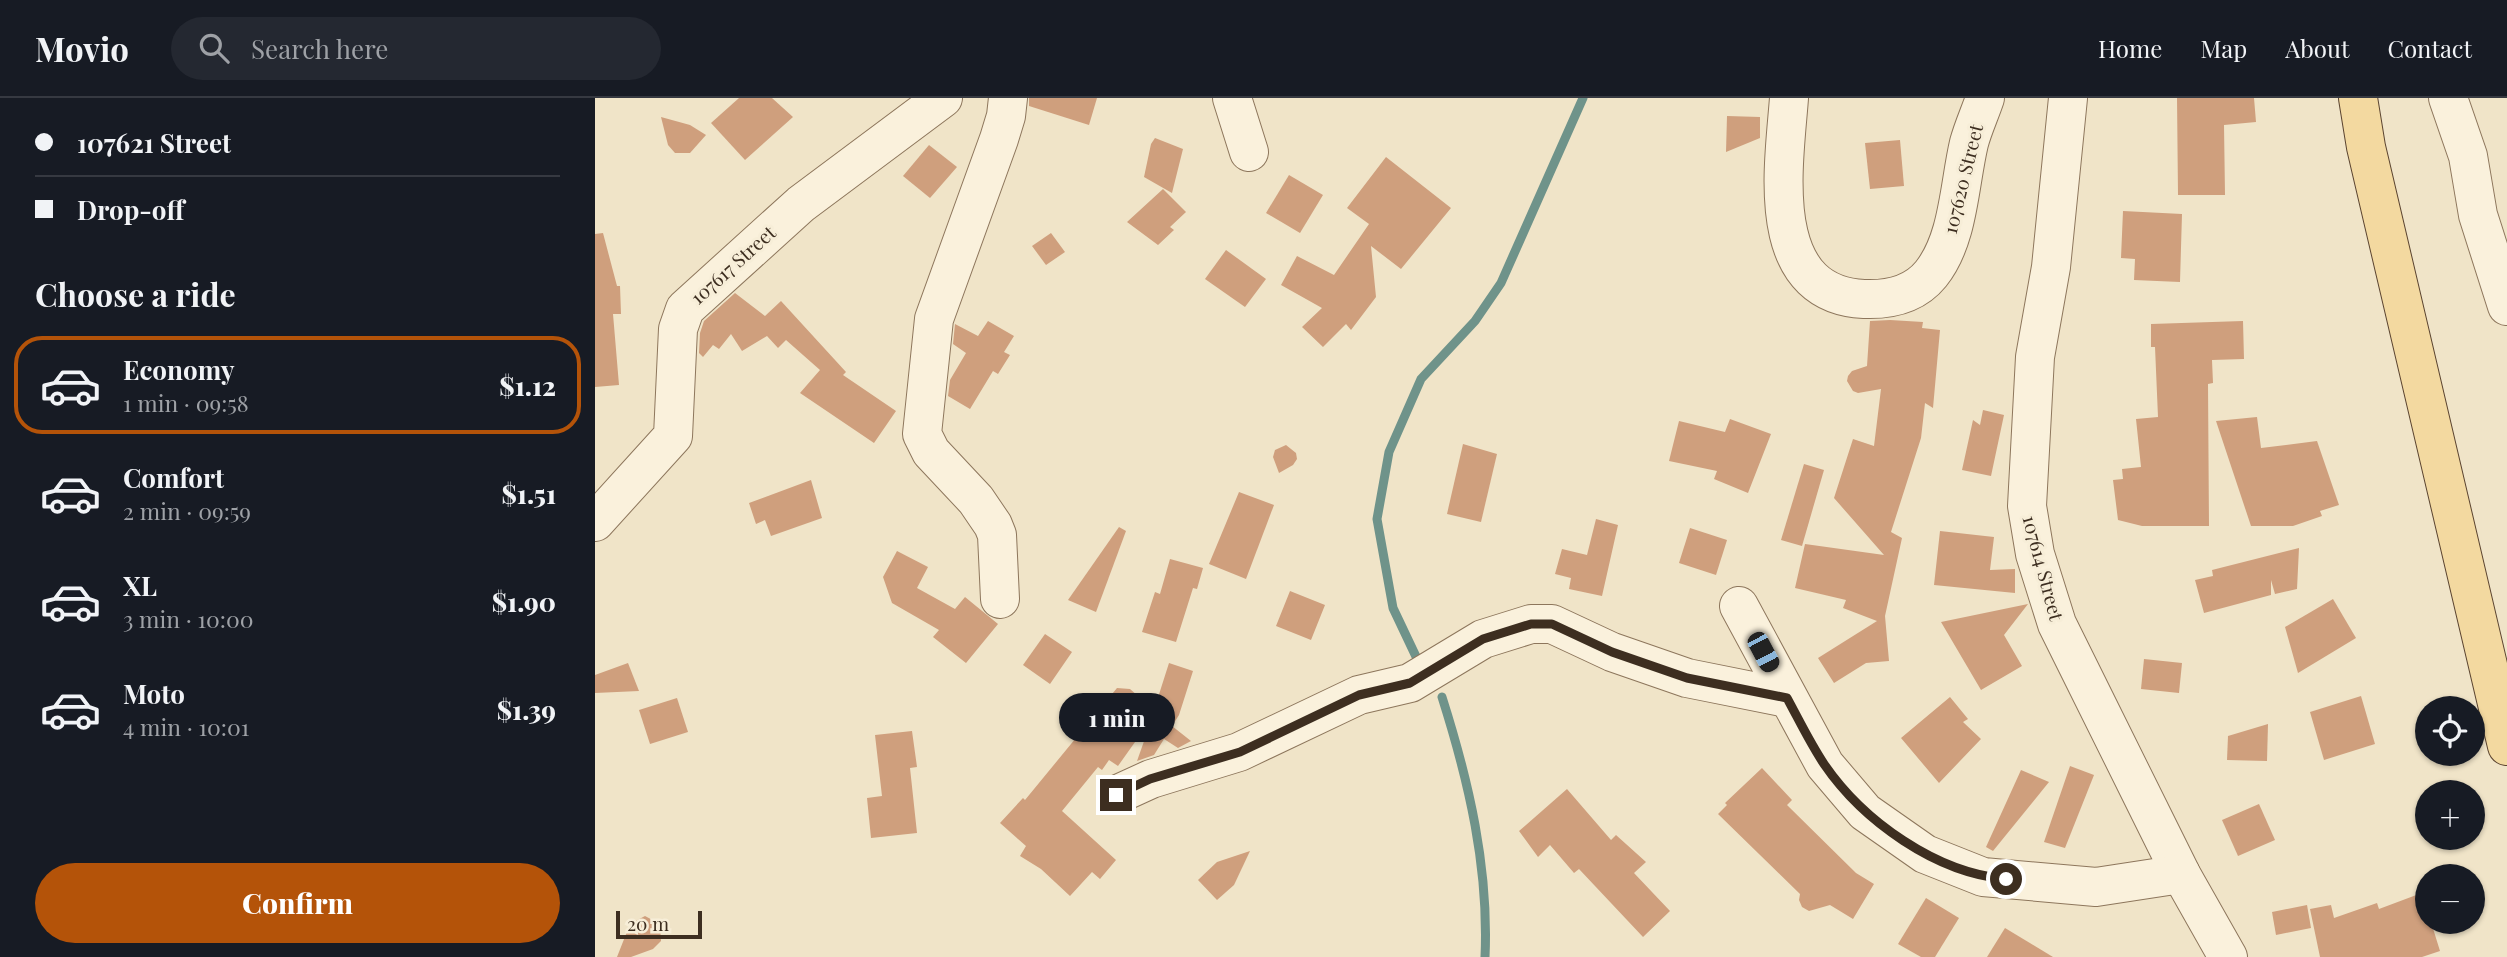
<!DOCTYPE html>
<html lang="en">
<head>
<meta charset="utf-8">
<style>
	body { margin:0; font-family:"Playfair Display",serif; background:#242831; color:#f1f3f6; height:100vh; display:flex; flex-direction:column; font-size:26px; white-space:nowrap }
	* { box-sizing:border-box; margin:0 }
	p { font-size:23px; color:#9ea1a6 }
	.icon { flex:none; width:38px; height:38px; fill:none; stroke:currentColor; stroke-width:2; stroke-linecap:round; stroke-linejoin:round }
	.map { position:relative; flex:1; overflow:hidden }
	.drawer { display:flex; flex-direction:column; background:#171b24; width:595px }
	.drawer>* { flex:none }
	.guide { display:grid; align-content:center; height:154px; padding:0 35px; background:#171b24 }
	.buttons { position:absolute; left:1820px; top:598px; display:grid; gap:14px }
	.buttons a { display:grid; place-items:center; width:70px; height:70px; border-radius:50%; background:#171b24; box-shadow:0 2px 5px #0004; font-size:35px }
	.scale { position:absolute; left:21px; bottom:18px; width:86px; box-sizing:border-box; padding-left:7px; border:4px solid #3d2e20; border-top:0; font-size:19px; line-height:24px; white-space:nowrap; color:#3d2e20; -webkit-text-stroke:5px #f7eed8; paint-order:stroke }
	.end { position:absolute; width:32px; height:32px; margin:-16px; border:9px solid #3d2e20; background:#fff; box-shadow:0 0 0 4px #fff }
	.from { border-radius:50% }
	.bubble { position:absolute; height:49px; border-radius:24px; background:#171b24; box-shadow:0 2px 5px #0004; font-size:23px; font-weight:800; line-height:49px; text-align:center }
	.car { position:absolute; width:21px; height:42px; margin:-21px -10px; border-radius:9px; box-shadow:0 0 5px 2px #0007; background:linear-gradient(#222 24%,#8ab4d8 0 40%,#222 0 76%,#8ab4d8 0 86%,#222 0) }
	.guide b { display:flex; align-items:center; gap:24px; height:66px; font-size:26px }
	.guide b+b { border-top:2px solid #363941 }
	.guide i { width:18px; height:18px; background:#f1f3f6 }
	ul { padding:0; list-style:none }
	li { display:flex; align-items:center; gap:21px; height:98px; margin:0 14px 10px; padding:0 21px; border:4px solid transparent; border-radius:28px }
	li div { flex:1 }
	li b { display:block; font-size:26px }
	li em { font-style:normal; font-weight:800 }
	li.current { border-color:#b45309 }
	li>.icon { width:63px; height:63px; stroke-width:1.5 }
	h2 { padding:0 35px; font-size:32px; line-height:84px }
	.action { display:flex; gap:14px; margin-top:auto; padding:14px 35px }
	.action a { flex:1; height:80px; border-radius:42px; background:#b45309; color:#fff; font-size:28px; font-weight:800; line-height:80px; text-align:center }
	header { display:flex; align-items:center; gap:42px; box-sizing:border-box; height:98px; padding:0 35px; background:#171b24; border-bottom:2px solid #363941 }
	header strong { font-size:33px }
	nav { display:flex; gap:38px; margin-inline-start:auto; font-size:24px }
	.search { width:490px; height:63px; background:#242831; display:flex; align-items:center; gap:18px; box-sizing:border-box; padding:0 24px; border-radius:38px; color:#9ea1a6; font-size:26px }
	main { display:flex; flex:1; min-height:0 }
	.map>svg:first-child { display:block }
</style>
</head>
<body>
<header>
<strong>Movio</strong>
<div class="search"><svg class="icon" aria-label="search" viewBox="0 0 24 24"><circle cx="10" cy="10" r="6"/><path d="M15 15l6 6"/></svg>Search here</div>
<nav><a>Home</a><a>Map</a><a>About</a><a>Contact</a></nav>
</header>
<main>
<section class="drawer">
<div class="guide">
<b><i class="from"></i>107621 Street</b>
<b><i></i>Drop-off</b>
</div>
<h2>Choose a ride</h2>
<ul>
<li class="current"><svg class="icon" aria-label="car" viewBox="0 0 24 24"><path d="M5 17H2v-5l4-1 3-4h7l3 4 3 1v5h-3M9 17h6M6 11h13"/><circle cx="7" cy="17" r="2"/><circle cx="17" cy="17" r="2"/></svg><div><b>Economy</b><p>1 min · 09:58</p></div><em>$1.12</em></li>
<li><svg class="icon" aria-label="car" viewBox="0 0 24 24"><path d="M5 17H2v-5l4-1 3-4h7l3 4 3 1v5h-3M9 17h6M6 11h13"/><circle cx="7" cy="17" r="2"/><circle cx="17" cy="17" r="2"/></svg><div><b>Comfort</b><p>2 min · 09:59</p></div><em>$1.51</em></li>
<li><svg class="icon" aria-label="car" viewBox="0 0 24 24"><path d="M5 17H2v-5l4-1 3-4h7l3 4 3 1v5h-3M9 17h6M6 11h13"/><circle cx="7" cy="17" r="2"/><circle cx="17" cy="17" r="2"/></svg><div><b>XL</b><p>3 min · 10:00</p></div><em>$1.90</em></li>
<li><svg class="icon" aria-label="car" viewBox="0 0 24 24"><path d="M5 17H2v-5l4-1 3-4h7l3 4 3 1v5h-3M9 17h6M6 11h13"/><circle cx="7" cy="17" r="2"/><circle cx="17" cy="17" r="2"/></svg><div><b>Moto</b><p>4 min · 10:01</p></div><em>$1.39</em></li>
</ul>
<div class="action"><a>Confirm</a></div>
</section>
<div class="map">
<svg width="1912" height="859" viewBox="0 0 1912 859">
	<rect width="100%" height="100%" fill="#f0e4c8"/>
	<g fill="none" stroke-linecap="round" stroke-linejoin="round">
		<!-- stream -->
		<g stroke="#6f938a" stroke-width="9">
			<path d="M 825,567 L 798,510 L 782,421 L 794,354 L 826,281 L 880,223 L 906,185 L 988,0"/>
			<path d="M 847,599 C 874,684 894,770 890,859"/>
		</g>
	</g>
	<!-- building -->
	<g fill="#cf9f7d">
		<path d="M 144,0 L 177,0 L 198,19 L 150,62 L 116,25 Z"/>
		<path d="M 434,0 L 502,0 L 494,27 L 434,8 Z"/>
		<path d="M 1582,0 L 1659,0 L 1661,24 L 1629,27 L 1630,97 L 1583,97 Z"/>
		<path d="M 1132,18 L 1165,19 L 1165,40 L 1131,54 Z"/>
		<path d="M 66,19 L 95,27 L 111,37 L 95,55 L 80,55 L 73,47 Z"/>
		<path d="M 560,40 L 588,51 L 577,95 L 549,79 L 556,46 Z"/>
		<path d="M 1305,42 L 1309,88 L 1275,91 L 1270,45 Z"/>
		<path d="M 334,47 L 362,69 L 335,100 L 308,78 Z"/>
		<path d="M 791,59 L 856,110 L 806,171 L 776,148 L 781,199 L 756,232 L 751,226 L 728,249 L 707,229 L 727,210 L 686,187 L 702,158 L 739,177 L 774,126 L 752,110 Z"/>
		<path d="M 694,77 L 728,97 L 705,135 L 671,115 Z"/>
		<path d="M 568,91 L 591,114 L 575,129 L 579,132 L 563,147 L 532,124 Z"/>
		<path d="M 1528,113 L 1587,116 L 1585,184 L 1539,182 L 1540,161 L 1526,160 Z"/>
		<path d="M 8,135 L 22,188 L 25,188 L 26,216 L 18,216 L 24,287 L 0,289 L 0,136 Z"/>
		<path d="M 456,135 L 470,154 L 451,167 L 437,148 Z"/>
		<path d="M 631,152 L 671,181 L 650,209 L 610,181 Z"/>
		<path d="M 140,195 L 170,218 L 186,203 L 251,274 L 248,277 L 301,313 L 279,345 L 205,295 L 225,272 L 191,242 L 183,250 L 172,238 L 147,253 L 136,236 L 124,251 L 118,247 L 108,259 L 104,255 L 105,235 L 109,223 Z"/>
		<path d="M 1295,222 L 1328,224 L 1327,230 L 1345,232 L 1338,310 L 1330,305 L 1326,340 L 1296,434 L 1307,440 L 1290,518 L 1294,563 L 1271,565 L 1239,585 L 1223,560 L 1282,523 L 1248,510 L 1251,502 L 1200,490 L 1210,446 L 1289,457 L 1239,400 L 1258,341 L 1279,348 L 1286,291 L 1263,295 L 1258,293 L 1252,283 L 1253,278 L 1257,273 L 1272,268 L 1275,223 Z"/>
		<path d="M 393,223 L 419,238 L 409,254 L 415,257 L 403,276 L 398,273 L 375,311 L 353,298 L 355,282 L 371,255 L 358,246 L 360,226 L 383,238 Z"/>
		<path d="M 1648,223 L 1649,261 L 1617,262 L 1618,285 L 1613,286 L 1614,428 L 1547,428 L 1523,422 L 1518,382 L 1528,381 L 1527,371 L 1546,369 L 1541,321 L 1563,319 L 1560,249 L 1556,249 L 1556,226 Z"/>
		<path d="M 1388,312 L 1409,317 L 1396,378 L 1367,372 L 1378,322 L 1385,327 Z"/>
		<path d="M 1662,319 L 1666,350 L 1722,343 L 1744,407 L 1725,413 L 1727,418 L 1698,428 L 1656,428 L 1621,323 Z"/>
		<path d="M 1135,321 L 1176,336 L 1153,395 L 1119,381 L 1122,373 L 1074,363 L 1084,323 L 1130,334 Z"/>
		<path d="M 868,346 L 902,356 L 886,424 L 852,416 Z"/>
		<path d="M 691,347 L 701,355 L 702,361 L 698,367 L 684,375 L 678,359 L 680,352 Z"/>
		<path d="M 1209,366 L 1229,372 L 1207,448 L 1186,442 Z"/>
		<path d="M 216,382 L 227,420 L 176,438 L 170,422 L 161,426 L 154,405 Z"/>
		<path d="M 644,394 L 679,407 L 651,481 L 614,466 Z"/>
		<path d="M 1001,421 L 1023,427 L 1007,498 L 974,491 L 976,480 L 960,476 L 967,451 L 992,457 Z"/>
		<path d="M 524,429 L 531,433 L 501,514 L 473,502 Z"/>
		<path d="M 1095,430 L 1132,442 L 1121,477 L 1084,465 Z"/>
		<path d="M 1345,433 L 1399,439 L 1395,472 L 1420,471 L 1420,495 L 1339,487 Z"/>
		<path d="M 1704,450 L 1702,491 L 1680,496 L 1676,482 L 1676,497 L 1609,515 L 1600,482 L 1618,478 L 1617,472 Z"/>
		<path d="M 302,453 L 333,469 L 322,490 L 360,511 L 370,499 L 403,526 L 371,565 L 338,539 L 344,532 L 297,505 L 288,479 Z"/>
		<path d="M 575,461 L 608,470 L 602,491 L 598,490 L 581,544 L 547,534 L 560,494 L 565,496 Z"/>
		<path d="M 695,493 L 730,507 L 716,542 L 681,528 Z"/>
		<path d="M 1738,501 L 1761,540 L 1703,575 L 1690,529 Z"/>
		<path d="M 1433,506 L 1409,537 L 1427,568 L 1386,592 L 1346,524 Z"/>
		<path d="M 450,536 L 477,554 L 455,586 L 428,567 Z"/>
		<path d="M 1549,561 L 1587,565 L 1584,595 L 1546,591 Z"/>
		<path d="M 33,565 L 44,593 L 0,595 L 0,577 Z"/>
		<path d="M 574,565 L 598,573 L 584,617 L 577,628 L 596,643 L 583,650 L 569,641 L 559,657 L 542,663 L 553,632 L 550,630 L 523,668 L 514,662 L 507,672 L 503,669 L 467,713 L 521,762 L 505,781 L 497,774 L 475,798 L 446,771 L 425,758 L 431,748 L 405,725 L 428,700 L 430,702 L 522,590 L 535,591 L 559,612 Z"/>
		<path d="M 1766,598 L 1780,646 L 1729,662 L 1715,614 Z"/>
		<path d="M 1355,599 L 1373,621 L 1368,624 L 1386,641 L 1344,685 L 1306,640 Z"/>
		<path d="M 82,600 L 93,634 L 55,646 L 44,612 Z"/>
		<path d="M 1673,626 L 1672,663 L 1632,662 L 1633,638 Z"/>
		<path d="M 317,633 L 322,669 L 315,670 L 322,735 L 276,740 L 272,700 L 287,698 L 280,637 Z"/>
		<path d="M 1475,668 L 1499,677 L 1470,750 L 1449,744 Z"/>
		<path d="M 1167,670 L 1197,702 L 1192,707 L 1261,775 L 1279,786 L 1258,821 L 1235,807 L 1214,813 L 1207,809 L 1204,802 L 1205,796 L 1123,716 L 1132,707 L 1130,705 Z"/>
		<path d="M 1426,672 L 1454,684 L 1398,753 L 1391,749 Z"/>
		<path d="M 972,691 L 1016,742 L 1021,737 L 1051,764 L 1039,775 L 1075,813 L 1048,839 L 984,771 L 979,775 L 955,747 L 943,759 L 924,733 Z"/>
		<path d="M 1664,706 L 1680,742 L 1643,758 L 1627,722 Z"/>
		<path d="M 655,753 L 639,787 L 622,802 L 603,782 L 622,764 Z"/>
		<path d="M 1832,793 L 1832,824 L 1836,824 L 1845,853 L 1827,859 L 1725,859 L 1715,811 L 1736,807 L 1739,820 L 1782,805 L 1784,811 Z"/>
		<path d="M 1331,800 L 1364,820 L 1340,859 L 1326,859 L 1303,846 Z"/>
		<path d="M 1712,807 L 1716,830 L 1681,837 L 1677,814 Z"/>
		<path d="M 50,818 L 65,826 L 66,843 L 58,851 L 36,859 L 22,859 L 35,826 Z"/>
		<path d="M 1410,830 L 1458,859 L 1392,859 Z"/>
	</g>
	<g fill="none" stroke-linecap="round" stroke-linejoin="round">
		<!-- minor casing -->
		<g stroke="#8d765c" stroke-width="40">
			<g id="minor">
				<path d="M 637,0 L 654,54"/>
				<path d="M 1194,0 C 1189,68 1167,196 1269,201 C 1294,202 1319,197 1336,176 C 1364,141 1364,87 1374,45 C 1378,30 1385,15 1390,0"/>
				<path d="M 1473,0 L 1456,169 L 1440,259 L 1432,408 L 1440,456 L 1462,526 L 1586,776 L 1633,859"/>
				<path d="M 1853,0 L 1873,58 L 1883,117 L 1912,208"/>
				<path d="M 0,424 L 78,338 L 83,231 L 90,211 L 206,106 L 348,0"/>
				<path d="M 405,501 L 402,437 L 398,427 L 381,402 L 336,354 L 327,336 L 339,221 L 404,41 L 411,18 L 413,0"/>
				<path d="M 1144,508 L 1230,667 L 1270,714 L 1330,756 L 1388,779 L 1501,789 L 1586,776"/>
				<path d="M 521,697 L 556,681 L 644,654 L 764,597 L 815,585 L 888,541 L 936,526 L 957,526 L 1017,554 L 1092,580 L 1192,600"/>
			</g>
		</g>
		<!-- major casing -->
		<g stroke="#5b4430" stroke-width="40">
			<path id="major" d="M 1763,0 L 1771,49 L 1912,648"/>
		</g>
		<!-- minor -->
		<use href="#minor" stroke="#faf1dc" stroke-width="38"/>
		<!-- major -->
		<use href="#major" stroke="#f3d9a0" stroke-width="38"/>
	</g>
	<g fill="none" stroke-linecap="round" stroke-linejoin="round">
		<!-- route -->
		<path stroke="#3d2e20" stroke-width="9" d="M 521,697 L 555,681 L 645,654 L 764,597 L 815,585 L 888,541 L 936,526 L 957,526 L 1017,554 L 1092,580 L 1192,600 C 1204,622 1215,645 1229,666 C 1268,723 1341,775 1411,781"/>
	</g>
	<g text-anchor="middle" stroke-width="6" stroke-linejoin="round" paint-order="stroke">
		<!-- street labels -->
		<g font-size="19" fill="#3d2e20" stroke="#f7eed8">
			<text transform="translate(1368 81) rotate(-76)" y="7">107620 Street</text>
			<text transform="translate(138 167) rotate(-42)" y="7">107617 Street</text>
			<text transform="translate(1448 470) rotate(75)" y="7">107614 Street</text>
		</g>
	</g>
</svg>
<div class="buttons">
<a><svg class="icon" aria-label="locate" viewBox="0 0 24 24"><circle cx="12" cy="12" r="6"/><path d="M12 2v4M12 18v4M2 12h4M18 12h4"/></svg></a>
<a>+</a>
<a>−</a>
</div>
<div class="scale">20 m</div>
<i class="end from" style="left:1411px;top:781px"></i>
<i class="end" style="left:521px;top:697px"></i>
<div class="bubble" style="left:464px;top:595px;width:116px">1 min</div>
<i class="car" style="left:1168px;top:554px;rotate:152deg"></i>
</div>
</main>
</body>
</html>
